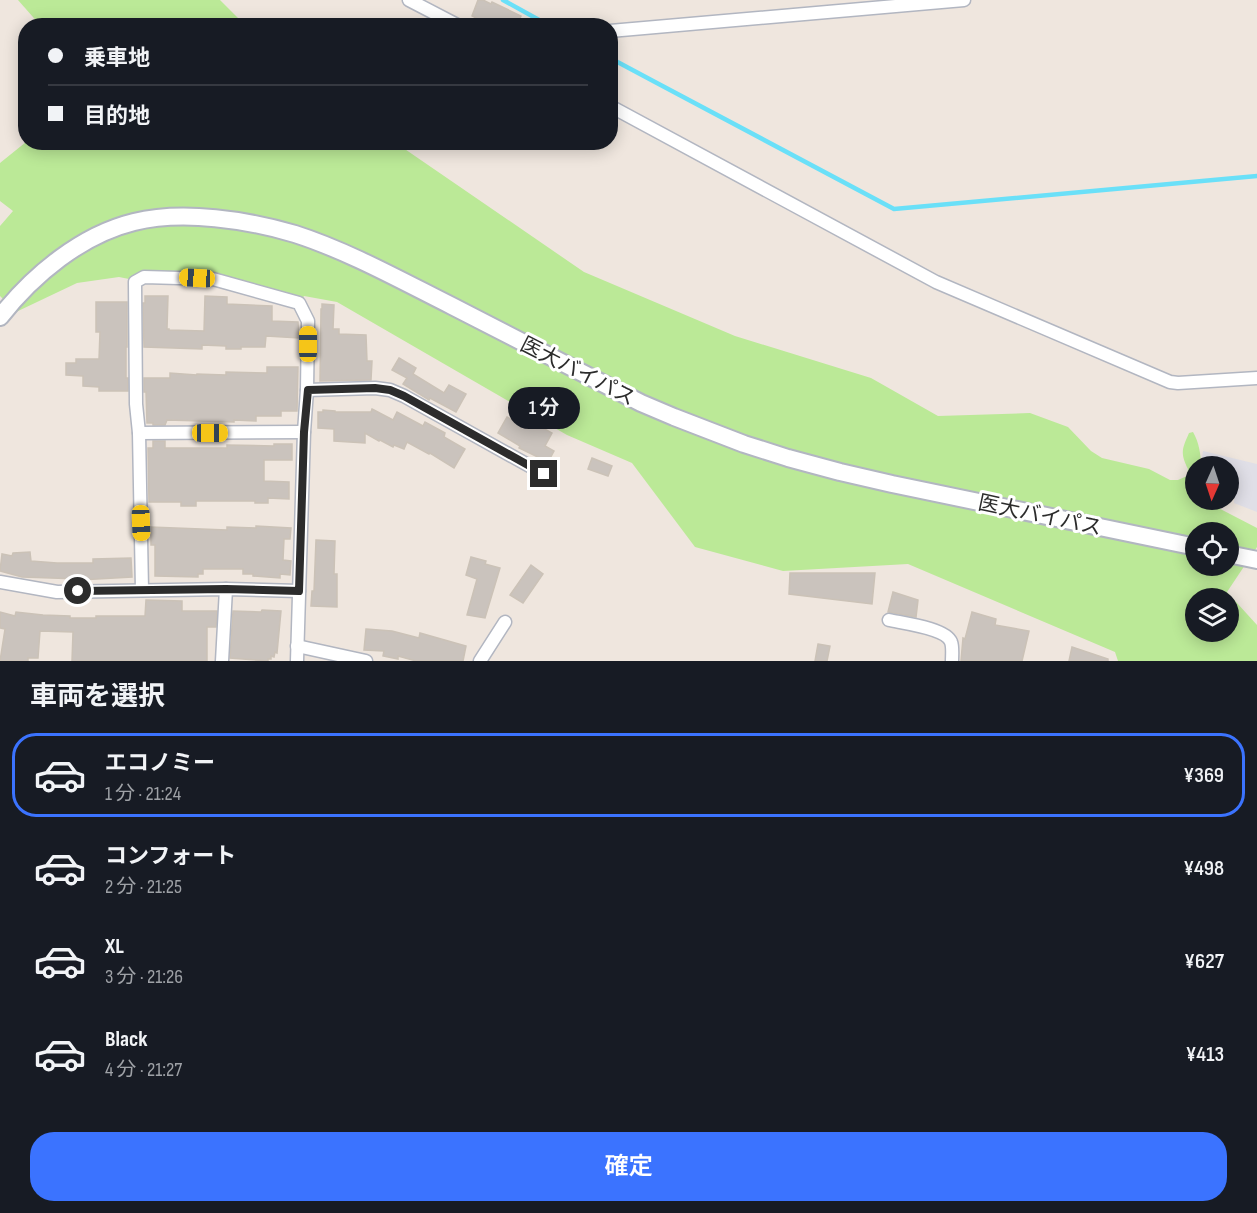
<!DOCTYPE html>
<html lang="ja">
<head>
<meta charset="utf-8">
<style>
	body { margin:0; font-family:"Sofia Sans Condensed","Noto Sans JP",sans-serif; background:#20242c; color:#f1f3f6; height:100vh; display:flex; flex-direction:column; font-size:22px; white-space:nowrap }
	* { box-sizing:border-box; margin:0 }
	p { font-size:20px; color:#9ea1a6 }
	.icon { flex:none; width:33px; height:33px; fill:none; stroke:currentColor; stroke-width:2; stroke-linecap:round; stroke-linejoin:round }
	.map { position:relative; height:661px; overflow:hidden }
	.sheet { display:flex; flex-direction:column; background:#171b24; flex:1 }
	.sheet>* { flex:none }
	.hud { position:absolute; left:18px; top:18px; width:600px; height:132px; border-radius:24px; box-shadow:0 3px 15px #0003; display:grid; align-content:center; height:132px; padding:0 30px; background:#171b24 }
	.needle { width:39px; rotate:183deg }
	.fabs { position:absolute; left:1185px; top:456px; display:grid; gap:12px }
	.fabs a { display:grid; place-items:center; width:54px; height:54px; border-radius:50%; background:#171b24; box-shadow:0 3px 15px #0003; font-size:30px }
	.end { position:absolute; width:27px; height:27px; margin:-14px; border:8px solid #2c2c2c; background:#fff; box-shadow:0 0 0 3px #fff }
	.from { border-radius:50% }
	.bubble { position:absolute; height:42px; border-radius:21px; background:#171b24; box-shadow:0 3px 15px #0003; font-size:20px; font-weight:600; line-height:42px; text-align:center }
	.car { position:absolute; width:18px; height:36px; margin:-18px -9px; border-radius:8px; box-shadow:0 0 4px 2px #0007; background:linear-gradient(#f5c518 24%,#345 0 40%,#f5c518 0 76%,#345 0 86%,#f5c518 0) }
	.hud b { display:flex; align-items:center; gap:21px; height:57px; font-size:22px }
	.hud b+b { border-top:2px solid #363941 }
	.hud i { width:15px; height:15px; background:#f1f3f6 }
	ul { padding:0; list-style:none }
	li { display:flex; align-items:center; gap:18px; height:84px; margin:0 12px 9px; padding:0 18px; border:3px solid transparent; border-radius:24px }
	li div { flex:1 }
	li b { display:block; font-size:22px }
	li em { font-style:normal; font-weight:600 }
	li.selected { border-color:#3b73ff }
	li>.icon { width:54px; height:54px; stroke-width:1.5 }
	h2 { padding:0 30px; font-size:27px; line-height:72px }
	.primary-button { display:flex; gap:12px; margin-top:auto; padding:12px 30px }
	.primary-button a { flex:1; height:69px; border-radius:24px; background:#3b73ff; color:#fff; font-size:24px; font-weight:600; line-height:69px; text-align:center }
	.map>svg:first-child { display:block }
</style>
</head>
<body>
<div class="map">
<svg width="1257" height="661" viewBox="0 0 1257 661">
	<rect width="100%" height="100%" fill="#efe6de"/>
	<!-- industrial -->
	<path fill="#e0dfe7" d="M 1203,451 L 1257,464 L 1257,512 L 1234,503 L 1236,475 L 1229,473 L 1228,466 L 1201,465 Z"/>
	<!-- green -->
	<g fill="#bbe997" fill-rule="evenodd">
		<path d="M 18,0 L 220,0 L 245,25 L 40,25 Z"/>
		<path d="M 26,142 L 396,143 L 584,272 L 735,336 L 871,378 L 938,416 L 1030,413 L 1068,427 L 1091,451 L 1102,458 L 1149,469 L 1170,480 L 1178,480 L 1187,476 L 1188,469 C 1180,453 1182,449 1189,433 L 1193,432 C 1199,442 1201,455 1201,466 L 1196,466 L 1196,500 L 1203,500 L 1257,528 L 1257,547 L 1227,592 L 1257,625 L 1257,661 L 1118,661 L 1115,652 L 908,564 L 783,571 L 695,547 L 632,463 L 567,435 L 337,302 L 304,296 L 299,303 L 213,275 L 134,280 L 119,277 L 77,283 L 16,312 L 0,296 L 0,226 L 13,211 L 0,201 L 0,163 ZM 1196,532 L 1228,532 L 1228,566 L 1196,566 ZM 1196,598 L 1228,598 L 1228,632 L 1196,632 Z"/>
	</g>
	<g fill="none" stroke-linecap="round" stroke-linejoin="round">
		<!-- stream -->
		<g stroke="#6ae0f8" stroke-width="4.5">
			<path d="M 503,0 L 550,26"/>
			<path d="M 610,58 L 655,82 L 894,209 L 1257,176"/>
		</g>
	</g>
	<!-- building -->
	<g fill="#cac3bd" stroke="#cbc2b7" stroke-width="1.5">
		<path d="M 478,0 L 483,0 L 491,4 L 492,2 L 521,16 L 516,26 L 491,26 L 472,16 Z"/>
		<path d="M 145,296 L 168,296 L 167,329 L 169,329 L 169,330 L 204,331 L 205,296 L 227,297 L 227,304 L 272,306 L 272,321 L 298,322 L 299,338 L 266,336 L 265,347 L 241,347 L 241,349 L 226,349 L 226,346 L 202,345 L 202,349 L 144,347 L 143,303 L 145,303 Z"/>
		<path d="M 96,302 L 127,302 L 127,347 L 126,347 L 126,378 L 128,378 L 128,391 L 99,391 L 99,387 L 83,386 L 83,376 L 66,375 L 66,363 L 76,363 L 76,359 L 99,359 L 100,332 L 96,332 Z"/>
		<path d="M 322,304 L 334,305 L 333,329 L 339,329 L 339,334 L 366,335 L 367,361 L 372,361 L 371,380 L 320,381 L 321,309 L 322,309 Z"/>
		<path d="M 399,358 L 416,368 L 413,374 L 444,393 L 449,385 L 466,394 L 456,412 L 430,398 L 429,400 L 403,384 L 407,378 L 392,370 Z"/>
		<path d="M 267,367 L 298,367 L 297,411 L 281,411 L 281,416 L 256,416 L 256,421 L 234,420 L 234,422 L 167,420 L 165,425 L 153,425 L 153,423 L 147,423 L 146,392 L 144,392 L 144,378 L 170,378 L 170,373 L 197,375 L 197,374 L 226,375 L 226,372 L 267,373 Z"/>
		<path d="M 372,409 L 393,420 L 397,412 L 423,426 L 425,422 L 445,433 L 444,437 L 465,449 L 454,468 L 430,453 L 429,454 L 407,442 L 404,449 L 394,445 L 393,447 L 380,440 L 379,441 L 365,433 L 365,443 L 334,441 L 334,429 L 318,428 L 318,412 L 323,412 L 323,410 L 335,411 L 335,412 L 371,412 Z"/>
		<path d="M 507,417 L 528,429 L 532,422 L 552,433 L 545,446 L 554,451 L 548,462 L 519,448 L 520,446 L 498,433 Z"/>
		<path d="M 153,441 L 165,441 L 165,448 L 227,448 L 227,445 L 274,446 L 274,444 L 292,444 L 292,460 L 264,460 L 264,481 L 289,482 L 289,499 L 268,498 L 268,503 L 255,503 L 255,501 L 196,501 L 196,506 L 181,506 L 181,502 L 149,502 L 148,448 L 153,448 Z"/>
		<path d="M 592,458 L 612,466 L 608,476 L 588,469 Z"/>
		<path d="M 256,526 L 291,528 L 290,539 L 284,539 L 283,560 L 291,561 L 290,575 L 280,574 L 280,578 L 253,576 L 253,574 L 243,574 L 243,569 L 203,569 L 203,574 L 198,574 L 198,577 L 155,576 L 155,545 L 151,545 L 151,527 L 227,530 L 227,527 L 256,528 Z"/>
		<path d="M 316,540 L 335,541 L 334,574 L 337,574 L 337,607 L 311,606 L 312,591 L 314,591 Z"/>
		<path d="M 30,552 L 31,561 L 57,563 L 93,563 L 93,559 L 131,558 L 132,577 L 80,580 L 80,579 L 22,577 L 0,571 L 2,554 L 12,556 L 13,553 Z"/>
		<path d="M 471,557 L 486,561 L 485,564 L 500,568 L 485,618 L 467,615 L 477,579 L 466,575 Z"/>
		<path d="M 531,565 L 543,574 L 523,603 L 510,595 Z"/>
		<path d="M 790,573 L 875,573 L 872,604 L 789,594 Z"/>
		<path d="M 893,592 L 918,600 L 916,617 L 888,612 Z"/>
		<path d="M 146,600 L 182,601 L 182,611 L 217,611 L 216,627 L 207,627 L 207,661 L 72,661 L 73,632 L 40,631 L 38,658 L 28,658 L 28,661 L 0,661 L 5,629 L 0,628 L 0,612 L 15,616 L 16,612 L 43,615 L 70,616 L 70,618 L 96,618 L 96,616 L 145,616 Z"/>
		<path d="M 262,610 L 281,611 L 277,653 L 275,652 L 274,657 L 271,656 L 271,659 L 268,659 L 268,661 L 230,658 L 233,611 L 261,612 Z"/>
		<path d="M 972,612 L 996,619 L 995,625 L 1029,631 L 1022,661 L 961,661 L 963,638 L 965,639 Z"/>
		<path d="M 366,629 L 392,631 L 419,638 L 420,633 L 466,646 L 463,661 L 416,661 L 398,656 L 398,659 L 383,656 L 384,651 L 364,650 Z"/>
		<path d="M 818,644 L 830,646 L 827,661 L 815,661 Z"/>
		<path d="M 1072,647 L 1108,659 L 1108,661 L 1069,661 Z"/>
	</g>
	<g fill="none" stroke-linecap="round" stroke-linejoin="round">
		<!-- minor casing -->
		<g stroke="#b2b6c1" stroke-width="15">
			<g id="minor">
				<path d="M 409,0 L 459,26"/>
				<path d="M 610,31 L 964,0"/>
				<path d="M 610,106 L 936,282 L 1170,382 L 1178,383 L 1257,378"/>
				<path d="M 307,390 L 375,388 L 390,390 L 404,396 L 544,474"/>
				<path d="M 139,433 L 304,432"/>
				<path d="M 0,582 L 57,592 L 226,589 L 299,591"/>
				<path d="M 142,590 L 139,433 L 136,404 L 135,282 L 144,277 L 213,279 L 299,303 L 308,321 L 307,390 L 304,432 L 297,661"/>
				<path d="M 889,620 C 902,623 946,628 951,642 C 953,647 952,655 952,661"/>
				<path d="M 297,646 L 366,661"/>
				<path d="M 222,661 L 226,589"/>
				<path d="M 480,661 L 505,622"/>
			</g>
		</g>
		<!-- secondary casing -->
		<g stroke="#b2b6c1" stroke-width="20">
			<g id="secondary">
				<path d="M 0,317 C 33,275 81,235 134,222 C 183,210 248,220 295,234 C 348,251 402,281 452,306 C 515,339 578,371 641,403 L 674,417 L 744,444 L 788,458 L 840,472 L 892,484 L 1196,547"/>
				<path d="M 1228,554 L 1257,560"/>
			</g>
		</g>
		<!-- minor -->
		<use href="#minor" stroke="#fff" stroke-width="12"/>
		<!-- secondary -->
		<use href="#secondary" stroke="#fff" stroke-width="16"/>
	</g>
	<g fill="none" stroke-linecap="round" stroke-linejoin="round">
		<!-- route -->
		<path stroke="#2c2c2c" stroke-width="8" d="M 78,591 L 226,589 L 299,591 L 304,432 L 308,390 L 375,388 L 390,390 L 404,396 L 544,474"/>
	</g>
	<g text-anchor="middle" stroke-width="6" stroke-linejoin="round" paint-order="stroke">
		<!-- street labels -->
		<g font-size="21" fill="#2c2c2c" stroke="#fff">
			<text transform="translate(578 371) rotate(27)" y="7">医大バイパス</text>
			<text transform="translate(1040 515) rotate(12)" y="7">医大バイパス</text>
		</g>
	</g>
</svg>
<div class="fabs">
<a><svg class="needle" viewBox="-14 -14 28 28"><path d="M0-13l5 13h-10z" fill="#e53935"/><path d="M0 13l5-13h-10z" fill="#9ea1a6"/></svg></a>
<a><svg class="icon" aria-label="locate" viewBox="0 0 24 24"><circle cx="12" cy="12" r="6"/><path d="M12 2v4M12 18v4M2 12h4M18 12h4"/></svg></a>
<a><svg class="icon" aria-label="layers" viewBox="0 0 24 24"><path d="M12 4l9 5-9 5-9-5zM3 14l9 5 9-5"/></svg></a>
</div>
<i class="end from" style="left:78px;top:591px"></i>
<i class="end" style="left:544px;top:474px"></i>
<div class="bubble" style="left:508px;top:387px;width:72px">1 分</div>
<i class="car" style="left:197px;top:278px;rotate:273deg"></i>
<i class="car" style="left:308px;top:344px;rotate:0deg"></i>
<i class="car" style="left:210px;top:433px;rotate:90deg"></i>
<i class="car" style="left:141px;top:523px;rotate:178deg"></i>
<div class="hud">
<b><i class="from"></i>乗車地</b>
<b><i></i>目的地</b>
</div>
</div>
<section class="sheet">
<h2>車両を選択</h2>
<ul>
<li class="selected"><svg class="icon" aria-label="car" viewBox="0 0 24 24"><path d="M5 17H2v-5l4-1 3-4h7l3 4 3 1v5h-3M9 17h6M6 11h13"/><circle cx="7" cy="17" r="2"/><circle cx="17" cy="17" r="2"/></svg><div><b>エコノミー</b><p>1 分 · 21:24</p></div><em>¥369</em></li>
<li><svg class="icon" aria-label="car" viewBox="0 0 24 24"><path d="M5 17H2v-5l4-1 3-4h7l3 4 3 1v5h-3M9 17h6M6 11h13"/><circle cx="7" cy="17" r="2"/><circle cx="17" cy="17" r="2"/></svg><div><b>コンフォート</b><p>2 分 · 21:25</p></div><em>¥498</em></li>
<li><svg class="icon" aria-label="car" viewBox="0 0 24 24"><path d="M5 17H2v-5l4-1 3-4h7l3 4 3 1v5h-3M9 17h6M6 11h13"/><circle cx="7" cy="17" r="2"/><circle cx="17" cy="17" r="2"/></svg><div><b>XL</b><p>3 分 · 21:26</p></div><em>¥627</em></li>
<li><svg class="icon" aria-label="car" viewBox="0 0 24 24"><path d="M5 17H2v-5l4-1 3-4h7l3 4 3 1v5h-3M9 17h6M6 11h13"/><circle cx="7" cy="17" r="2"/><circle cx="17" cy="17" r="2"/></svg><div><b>Black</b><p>4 分 · 21:27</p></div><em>¥413</em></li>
</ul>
<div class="primary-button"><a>確定</a></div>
</section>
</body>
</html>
